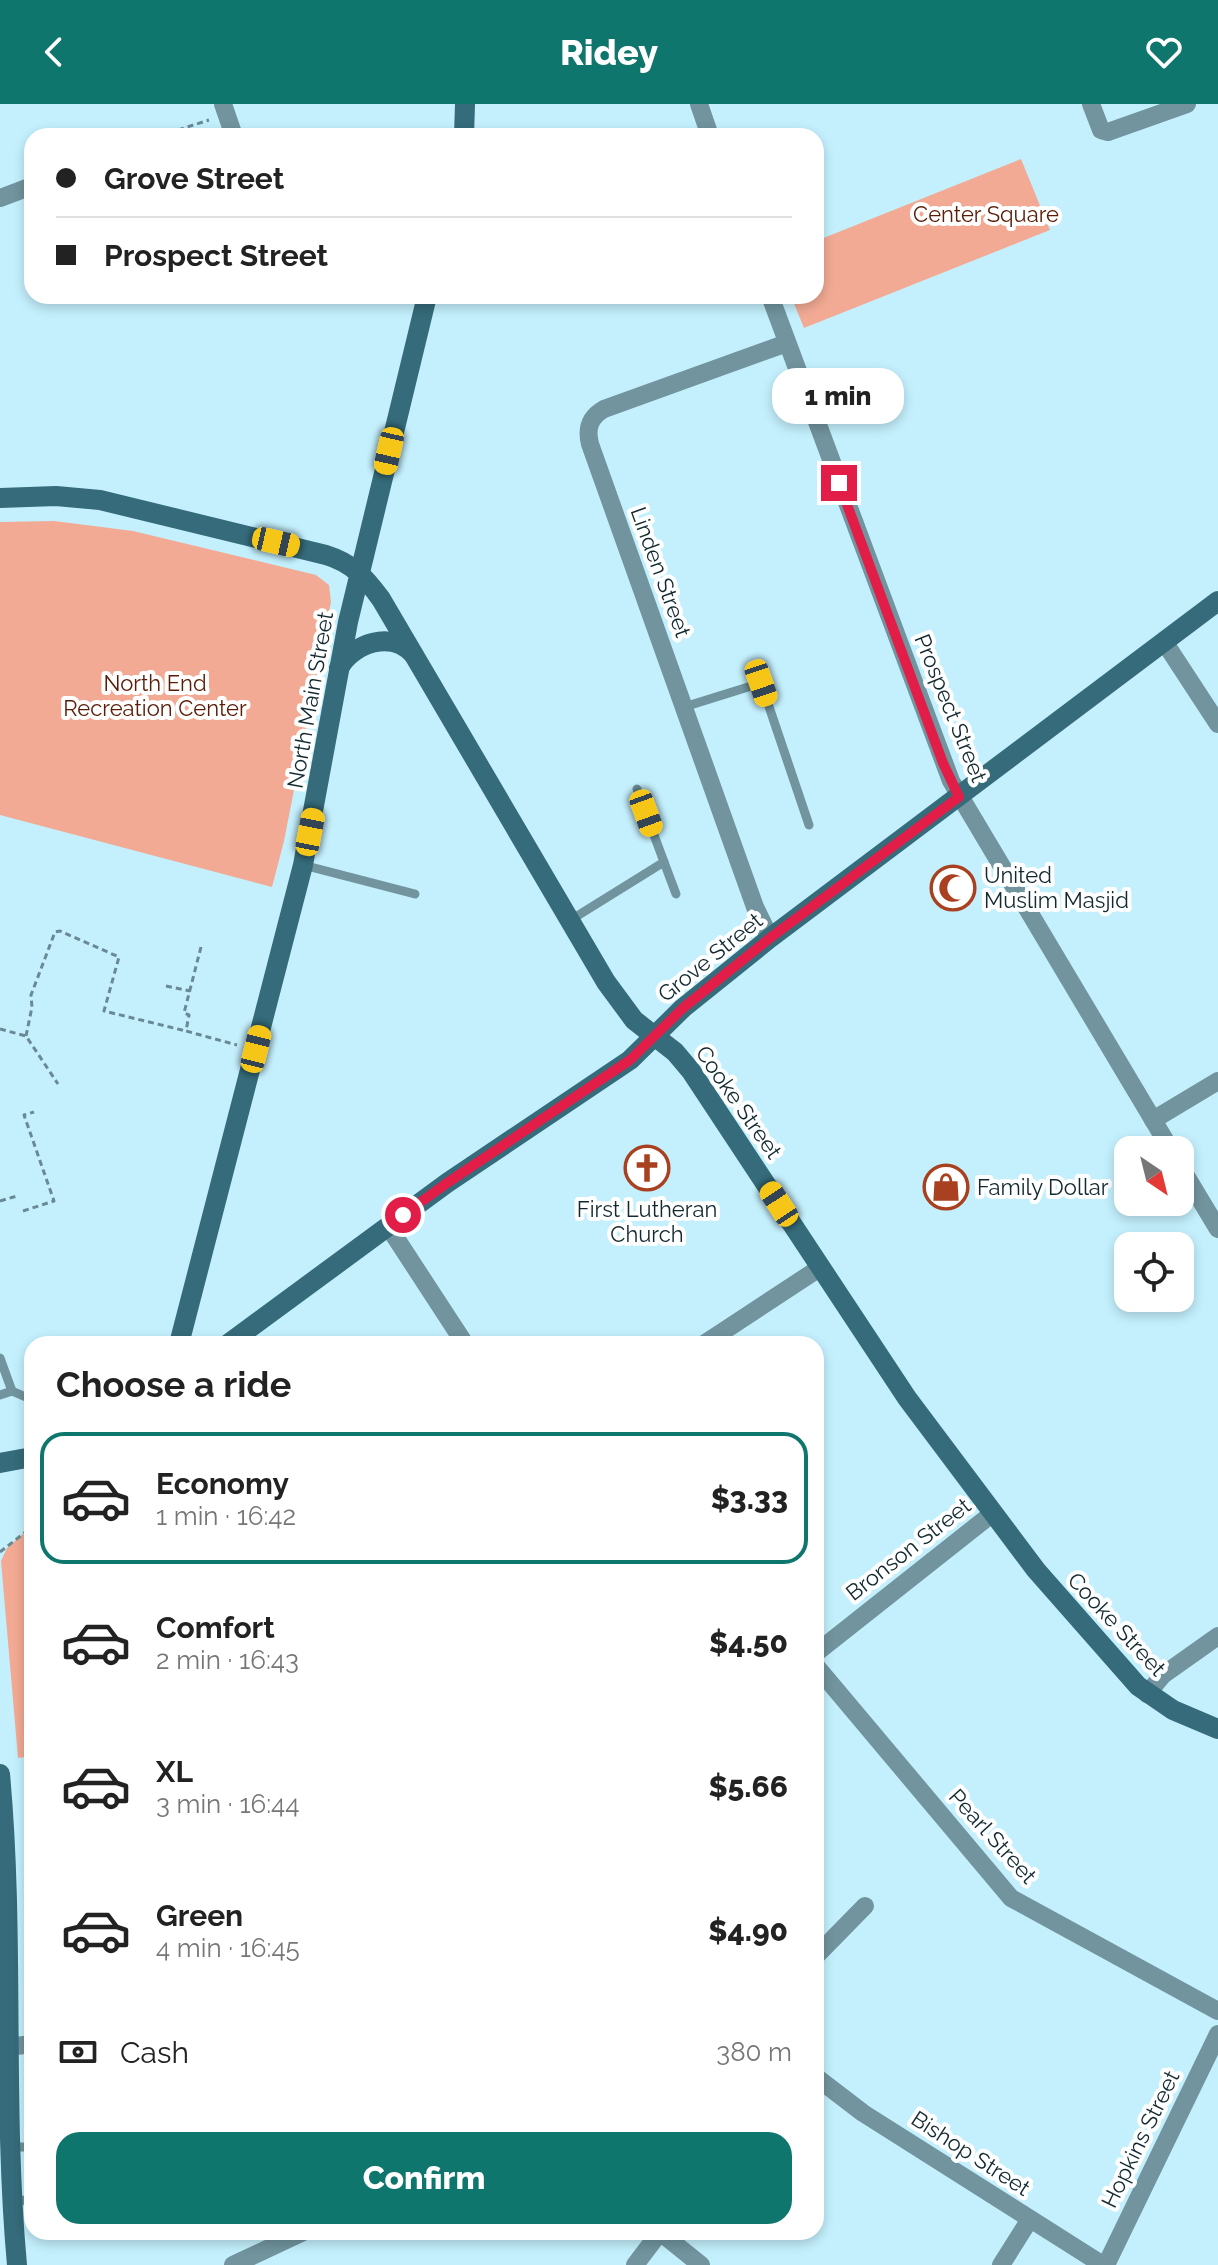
<!DOCTYPE html>
<html lang="en">
<head>
<meta charset="utf-8">
<style>
	body { margin:0; font-family:Raleway,sans-serif; background:#f2f2f2; color:#222; height:100vh; display:flex; flex-direction:column; font-size:30px; white-space:nowrap }
	* { box-sizing:border-box; margin:0 }
	p { font-size:26px; color:#767676 }
	.icon { flex:none; width:44px; height:44px; fill:none; stroke:currentColor; stroke-width:2; stroke-linecap:round; stroke-linejoin:round }
	.map { position:relative; flex:1; overflow:hidden }
	.sheet { position:absolute; left:24px; top:1232px; width:800px; height:904px; display:flex; flex-direction:column; background:#fff; border-radius:24px; box-shadow:0 4px 12px #0003 }
	.sheet>* { flex:none }
	.top-card { position:absolute; left:24px; top:24px; width:800px; height:176px; border-radius:24px; box-shadow:0 4px 12px #0003; display:grid; align-content:center; height:176px; padding:0 32px; background:#fff }
	.needle { width:52px; rotate:145deg }
	.controls { position:absolute; left:1114px; top:1032px; display:grid; gap:16px }
	.controls a { display:grid; place-items:center; width:80px; height:80px; border-radius:16px; background:#fff; box-shadow:0 4px 12px #0003; font-size:40px }
	.end { position:absolute; width:36px; height:36px; margin:-18px; border:10px solid #e11d48; background:#fff; box-shadow:0 0 0 4px #fff }
	.from { border-radius:50% }
	.bubble { position:absolute; height:56px; border-radius:24px; background:#fff; box-shadow:0 4px 12px #0003; font-size:26px; font-weight:800; line-height:56px; text-align:center }
	.car { position:absolute; width:24px; height:48px; margin:-24px -12px; border-radius:10px; box-shadow:0 0 6px 2px #0007; background:linear-gradient(#f5c518 24%,#345 0 40%,#f5c518 0 76%,#345 0 86%,#f5c518 0) }
	.top-card b { display:flex; align-items:center; gap:28px; height:76px; font-size:30px }
	.top-card b+b { border-top:2px solid #e0e0e0 }
	.top-card i { width:20px; height:20px; background:#222 }
	ul { padding:0; list-style:none }
	li { display:flex; align-items:center; gap:24px; height:132px; margin:0 16px 12px; padding:0 16px; border:4px solid transparent; border-radius:24px }
	li div { flex:1 }
	li b { display:block; font-size:30px }
	li em { font-style:normal; font-weight:800 }
	li.on { border-color:#0f766e }
	li>.icon { width:72px; height:72px; stroke-width:1.5 }
	h2 { padding:0 32px; font-size:36px; line-height:96px }
	.pay { display:flex; align-items:center; gap:20px; height:88px; padding:0 32px; font-size:30px }
	.pay p { margin-inline-start:auto }
	.button { display:flex; gap:16px; margin-top:auto; padding:16px 32px }
	.button a { flex:1; height:92px; border-radius:24px; background:#0f766e; color:#fff; font-size:32px; font-weight:800; line-height:92px; text-align:center }
	header { display:flex; justify-content:space-between; align-items:center; height:104px; padding:0 32px; background:#0f766e; color:#fff; font-size:36px; font-weight:800 }
	.map>svg:first-child { display:block }
</style>
</head>
<body>
<header><svg class="icon" aria-label="back" viewBox="0 0 24 24"><path d="M15 5l-7 7 7 7"/></svg>Ridey<svg class="icon" aria-label="heart" viewBox="0 0 24 24"><path d="M12 20l-8-8c-3-5 5-10 8-4 3-6 11-1 8 4z"/></svg></header>
<div class="map">
<svg width="1218" height="2161" viewBox="0 0 1218 2161">
	<rect width="100%" height="100%" fill="#c4f0fd"/>
	<!-- green -->
	<g fill="#f2aa94">
		<path d="M 1021,55 L 1050,126 L 804,224 L 791,192 L 816,192 L 816,137 Z"/>
		<path d="M 54,417 L 133,427 L 316,471 L 329,481 L 331,498 L 284,737 L 272,783 L 0,711 L 0,418 Z"/>
		<path d="M 32,1422 L 32,1652 L 18,1654 L 1,1457 L 7,1444 Z"/>
	</g>
	<g fill="none" stroke-linecap="round" stroke-linejoin="round">
		<!-- path -->
		<g stroke="#698a94" stroke-width="3" stroke-dasharray="6 4" stroke-linecap="butt">
			<path d="M 159,32 L 209,16"/>
			<path d="M 201,843 L 184,909 L 189,911 L 186,927 L 237,941"/>
			<path d="M 166,882 L 190,887"/>
			<path d="M 0,925 L 26,932 L 58,980"/>
			<path d="M 26,932 L 32,903 L 31,891 L 55,828 L 60,827 L 119,853 L 104,907 L 186,927"/>
			<path d="M 0,1097 L 17,1092"/>
			<path d="M 23,1107 L 54,1097 L 24,1011 L 34,1008"/>
			<path d="M 0,1448 L 32,1423"/>
		</g>
		<!-- service -->
		<g stroke="#71949e" stroke-width="9">
			<path d="M 684,603 L 761,579 L 809,721"/>
			<path d="M 664,758 L 676,790"/>
			<path d="M 303,761 L 415,790"/>
			<path d="M 569,817 L 664,758 L 637,685"/>
			<path d="M 0,1254 L 12,1287 L 0,1291"/>
			<path d="M 12,1287 L 28,1294 L 32,1306"/>
			<path d="M 11,2043 L 32,2043"/>
			<path d="M 12,2098 L 32,2095"/>
		</g>
		<!-- minor -->
		<g stroke="#71949e" stroke-width="18">
			<path d="M 223,0 L 234,32"/>
			<path d="M 699,0 L 710,32"/>
			<path d="M 1091,0 L 1101,26 L 1108,28 L 1187,0"/>
			<path d="M 0,94 L 32,82"/>
			<path d="M 770,192 L 951,677 L 1171,1046"/>
			<path d="M 1165,539 L 1218,620"/>
			<path d="M 770,834 L 755,803 L 590,340 C 586,324 590,313 604,305 L 787,239"/>
			<path d="M 1153,1016 L 1218,977"/>
			<path d="M 1180,1062 L 1218,1125"/>
			<path d="M 388,1122 L 465,1240"/>
			<path d="M 704,1240 L 821,1163"/>
			<path d="M 816,1549 L 993,1409"/>
			<path d="M 816,1562 L 1011,1794 L 1218,1907"/>
			<path d="M 1147,1590 L 1163,1571 L 1218,1532"/>
			<path d="M 816,1852 L 865,1802"/>
			<path d="M 8,1943 L 32,1940"/>
			<path d="M 816,1973 L 863,2009 L 1103,2161"/>
			<path d="M 660,2128 L 701,2161"/>
			<path d="M 233,2161 L 303,2128"/>
			<path d="M 635,2161 L 660,2128"/>
			<path d="M 1001,2161 L 1030,2115"/>
			<path d="M 1106,2161 L 1218,1930"/>
		</g>
		<!-- secondary -->
		<g stroke="#356b7a" stroke-width="20">
			<path d="M 464,32 L 465,0"/>
			<path d="M 0,394 L 56,392 L 100,396 L 326,451 C 352,459 365,473 381,495 L 606,878 L 634,916 L 675,948 L 691,967 L 907,1294 L 1036,1466 L 1138,1582 L 1173,1606 L 1218,1625"/>
			<path d="M 339,564 C 353,539 392,526 413,550"/>
			<path d="M 179,1240 L 303,761 L 348,518 L 427,192"/>
			<path d="M 228,1240 L 447,1079 L 630,956 L 683,904 L 770,834 L 1218,497"/>
			<path d="M 0,1359 L 32,1353"/>
			<path d="M 0,1670 C 15,1833 2,1998 17,2161"/>
		</g>
	</g>
	<g fill="none" stroke-linecap="round" stroke-linejoin="round">
		<!-- route -->
		<path stroke="#e11d48" stroke-width="10" d="M 403,1111 L 447,1079 L 630,956 L 683,904 L 770,834 L 959,693 L 943,659 L 839,379"/>
	</g>
	<!-- icons -->
	<defs>
		<g id="mosque-ring" transform="scale(2.3)"><circle r="9.5" fill="#fff" stroke="#a94120" stroke-width="1.5"/><path d="M3.5-4.9A6 6 0 1 0 3.5 4.9A5 5 0 1 1 3.5-4.9Z" fill="#a94120"/></g>
		<g id="church-ring" transform="scale(2.3)"><circle r="9.5" fill="#fff" stroke="#a94120" stroke-width="1.5"/><path d="M-1.2-6h2.4v3.5h3.3v2.4h-3.3V6h-2.4V-.1h-3.3v-2.4h3.3Z" fill="#a94120"/></g>
		<g id="shop-ring" transform="scale(2.3)"><circle r="9.5" fill="#fff" stroke="#a94120" stroke-width="1.5"/><path d="M-5-2.5h2.3a2.7 3.5 0 0 1 5.4 0H5L5.5 6h-11ZM-1.5-2.5h3a1.5 2.3 0 0 0-3 0Z" fill="#a94120"/></g>
	</defs>
	<g fill-rule="evenodd">
		<use href="#mosque-ring" x="953" y="784"/>
		<use href="#church-ring" x="647" y="1064"/>
		<use href="#shop-ring" x="946" y="1083"/>
	</g>
	<g text-anchor="middle" stroke-width="8" stroke-linejoin="round" paint-order="stroke">
		<!-- park labels -->
		<g font-size="22" fill="#5a1c07" stroke="#fff">
			<text x="986" y="118">Center Square</text>
			<text x="155" y="587">North End<tspan x="155" dy="25">Recreation Center</tspan></text>
		</g>
		<!-- street labels -->
		<g font-size="22" fill="#12292f" stroke="#fff">
			<text transform="translate(661 468) rotate(70)" y="8">Linden Street</text>
			<text transform="translate(310 596) rotate(-80)" y="8">North Main Street</text>
			<text transform="translate(951 604) rotate(68)" y="8">Prospect Street</text>
			<text transform="translate(710 853) rotate(-39)" y="8">Grove Street</text>
			<text transform="translate(739 998) rotate(55)" y="8">Cooke Street</text>
			<text transform="translate(908 1445) rotate(-38)" y="8">Bronson Street</text>
			<text transform="translate(1117 1520) rotate(47)" y="8">Cooke Street</text>
			<text transform="translate(993 1732) rotate(48)" y="8">Pearl Street</text>
			<text transform="translate(1140 2035) rotate(-64)" y="8">Hopkins Street</text>
			<text transform="translate(971 2049) rotate(33)" y="8">Bishop Street</text>
		</g>
		<!-- poi labels -->
		<g font-size="22" fill="#12292f" stroke="#fff" text-anchor="start">
			<text x="984" y="779">United<tspan x="984" dy="25">Muslim Masjid</tspan></text>
			<text x="977" y="1091">Family Dollar</text>
			<text x="647" y="1113" text-anchor="middle">First Lutheran<tspan x="647" dy="25">Church</tspan></text>
		</g>
	</g>
</svg>
<div class="controls">
<a><svg class="needle" viewBox="-14 -14 28 28"><path d="M0-13l5 13h-10z" fill="#e53935"/><path d="M0 13l5-13h-10z" fill="#767676"/></svg></a>
<a><svg class="icon" aria-label="locate" viewBox="0 0 24 24"><circle cx="12" cy="12" r="6"/><path d="M12 2v4M12 18v4M2 12h4M18 12h4"/></svg></a>
</div>
<i class="end from" style="left:403px;top:1111px"></i>
<i class="end" style="left:839px;top:379px"></i>
<div class="bubble" style="left:772px;top:264px;width:132px">1 min</div>
<i class="car" style="left:389px;top:347px;rotate:193deg"></i>
<i class="car" style="left:276px;top:438px;rotate:103deg"></i>
<i class="car" style="left:761px;top:579px;rotate:161deg"></i>
<i class="car" style="left:646px;top:709px;rotate:160deg"></i>
<i class="car" style="left:310px;top:728px;rotate:11deg"></i>
<i class="car" style="left:256px;top:945px;rotate:14deg"></i>
<i class="car" style="left:779px;top:1100px;rotate:327deg"></i>
<div class="top-card">
<b><i class="from"></i>Grove Street</b>
<b><i></i>Prospect Street</b>
</div>
<section class="sheet">
<h2>Choose a ride</h2>
<ul>
<li class="on"><svg class="icon" aria-label="car" viewBox="0 0 24 24"><path d="M5 17H2v-5l4-1 3-4h7l3 4 3 1v5h-3M9 17h6M6 11h13"/><circle cx="7" cy="17" r="2"/><circle cx="17" cy="17" r="2"/></svg><div><b>Economy</b><p>1 min · 16:42</p></div><em>$3.33</em></li>
<li><svg class="icon" aria-label="car" viewBox="0 0 24 24"><path d="M5 17H2v-5l4-1 3-4h7l3 4 3 1v5h-3M9 17h6M6 11h13"/><circle cx="7" cy="17" r="2"/><circle cx="17" cy="17" r="2"/></svg><div><b>Comfort</b><p>2 min · 16:43</p></div><em>$4.50</em></li>
<li><svg class="icon" aria-label="car" viewBox="0 0 24 24"><path d="M5 17H2v-5l4-1 3-4h7l3 4 3 1v5h-3M9 17h6M6 11h13"/><circle cx="7" cy="17" r="2"/><circle cx="17" cy="17" r="2"/></svg><div><b>XL</b><p>3 min · 16:44</p></div><em>$5.66</em></li>
<li><svg class="icon" aria-label="car" viewBox="0 0 24 24"><path d="M5 17H2v-5l4-1 3-4h7l3 4 3 1v5h-3M9 17h6M6 11h13"/><circle cx="7" cy="17" r="2"/><circle cx="17" cy="17" r="2"/></svg><div><b>Green</b><p>4 min · 16:45</p></div><em>$4.90</em></li>
</ul>
<div class="pay"><svg class="icon" aria-label="cash" viewBox="0 0 24 24"><path d="M3 7h18v10H3z"/><circle cx="12" cy="12" r="2"/></svg>Cash<p>380 m</p></div>
<div class="button"><a>Confirm</a></div>
</section>
</div>
</body>
</html>
